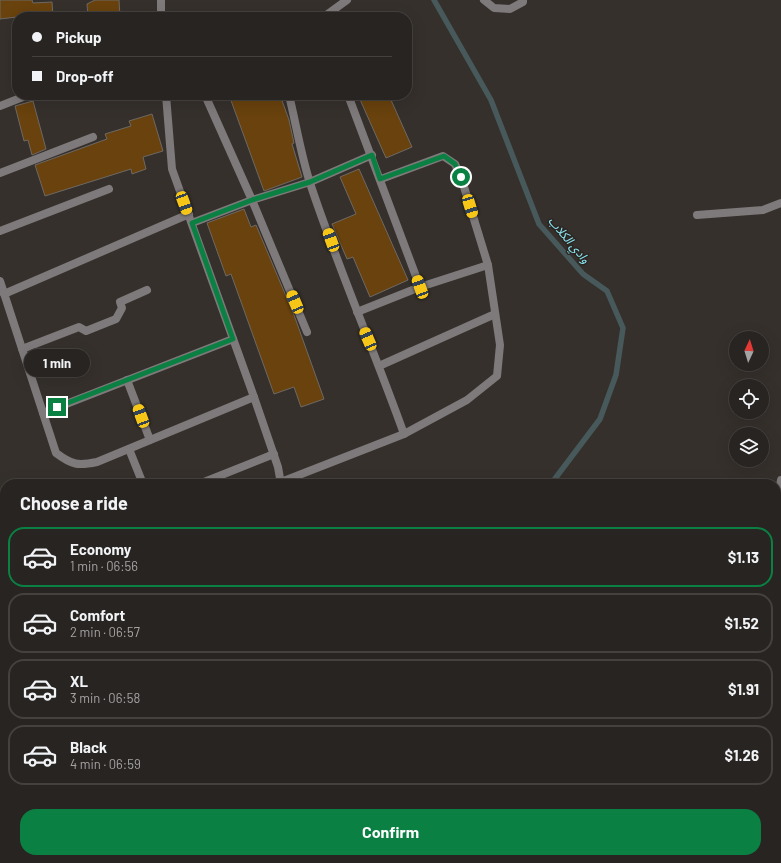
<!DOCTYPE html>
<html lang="en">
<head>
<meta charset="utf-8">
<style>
	body { margin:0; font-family:Barlow,"Noto Sans Arabic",sans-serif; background:#34302e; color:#f1f3f6; height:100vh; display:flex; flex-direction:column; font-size:15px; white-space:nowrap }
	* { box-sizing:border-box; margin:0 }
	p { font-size:13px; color:#a5a4a5 }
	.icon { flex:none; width:22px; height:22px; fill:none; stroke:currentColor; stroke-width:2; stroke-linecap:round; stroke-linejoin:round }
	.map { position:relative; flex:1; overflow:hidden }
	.sheet { position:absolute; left:0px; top:479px; width:781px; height:384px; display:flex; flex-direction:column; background:#282421; border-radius:16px 16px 0 0; box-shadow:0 4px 16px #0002,0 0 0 1px #44413f }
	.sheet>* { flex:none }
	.top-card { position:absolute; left:12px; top:12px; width:400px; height:88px; border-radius:16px; box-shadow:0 4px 16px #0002,0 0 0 1px #44413f; display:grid; align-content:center; height:88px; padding:0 20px; background:#282421 }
	.needle { width:26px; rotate:4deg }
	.buttons { position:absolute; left:729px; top:331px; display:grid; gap:8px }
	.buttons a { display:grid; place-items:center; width:40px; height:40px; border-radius:50%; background:#282421; box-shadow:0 4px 16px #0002,0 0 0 1px #44413f; font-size:20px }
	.end { position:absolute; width:18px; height:18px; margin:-9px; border:5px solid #0b8043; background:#fff; box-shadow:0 0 0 2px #fff }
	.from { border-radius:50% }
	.bubble { position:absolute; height:28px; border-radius:14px; background:#282421; box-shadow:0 4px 16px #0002,0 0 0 1px #44413f; font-size:13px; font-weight:700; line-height:28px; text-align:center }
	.car { position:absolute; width:12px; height:24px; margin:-12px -6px; border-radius:5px; box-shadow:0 0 3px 1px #0007; background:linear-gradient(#f5c518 24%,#345 0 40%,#f5c518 0 76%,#345 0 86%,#f5c518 0) }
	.top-card b { display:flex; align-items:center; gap:14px; height:38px; font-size:15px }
	.top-card b+b { border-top:1px solid #44413f }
	.top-card i { width:10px; height:10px; background:#f1f3f6 }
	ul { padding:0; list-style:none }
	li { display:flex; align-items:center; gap:12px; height:60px; margin:0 8px 6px; padding:0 12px; border:2px solid #44413f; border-radius:16px }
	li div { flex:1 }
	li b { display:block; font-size:15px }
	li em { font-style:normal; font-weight:700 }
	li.on { border-color:#0b8043 }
	li>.icon { width:36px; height:36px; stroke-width:1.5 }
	h2 { padding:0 20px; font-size:18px; line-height:48px }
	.action { display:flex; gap:8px; margin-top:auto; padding:8px 20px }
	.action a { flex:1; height:46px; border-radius:16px; background:#0b8043; color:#fff; font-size:16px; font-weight:700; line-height:46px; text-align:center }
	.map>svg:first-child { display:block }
</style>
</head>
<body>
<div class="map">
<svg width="781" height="863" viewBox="0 0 781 863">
	<rect width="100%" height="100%" fill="#35302c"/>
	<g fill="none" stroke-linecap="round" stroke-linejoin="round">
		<!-- stream -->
		<g stroke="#47595b" stroke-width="5.5">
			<path d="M 434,0 L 491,100 L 539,224 L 583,274 L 607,291 L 623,328 L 616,375 L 600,419 L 551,484"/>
			<path d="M 466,858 L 468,863"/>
		</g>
	</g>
	<!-- building -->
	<g fill="#69420d" stroke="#6e6964">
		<path d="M 0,0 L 32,0 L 33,3 L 52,2 L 53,17 L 17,17 L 0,19 Z"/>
		<path d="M 95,0 L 119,0 L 120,17 L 88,17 L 87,4 Z"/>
		<path d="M 229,95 L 280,95 L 289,120 L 294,143 L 292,144 L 302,177 L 264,191 Z"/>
		<path d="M 358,95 L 390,95 L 391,100 L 412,147 L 386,158 Z"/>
		<path d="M 33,101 L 46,149 L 32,155 L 28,140 L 24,141 L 15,106 Z"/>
		<path d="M 152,114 L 163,151 L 143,157 L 146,169 L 132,174 L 131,169 L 45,196 L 35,165 L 107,139 L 105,134 L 131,126 L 129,121 Z"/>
		<path d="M 359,169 L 408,280 L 370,297 L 353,257 L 347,259 L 332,224 L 356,214 L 340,177 Z"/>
		<path d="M 244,209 L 251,227 L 256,225 L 294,315 L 324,399 L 301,407 L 294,387 L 274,394 L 231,274 L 226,276 L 207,223 Z"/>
	</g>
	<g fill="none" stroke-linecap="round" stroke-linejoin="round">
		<!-- lane -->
		<path stroke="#7e7a7b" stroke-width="8" d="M 225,858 L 236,863"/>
		<!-- street -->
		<g stroke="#7e7a7b" stroke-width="8">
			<path d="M 161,0 L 161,17"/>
			<path d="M 484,0 L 494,8 L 510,9 L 523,2 L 523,0"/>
			<path d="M 320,17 L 325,16 L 347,0"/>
			<path d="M 166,95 L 172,169 L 254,397 L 278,467 L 281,484"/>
			<path d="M 205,95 L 252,200 L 307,332"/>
			<path d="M 289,95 C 296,124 301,155 310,183 C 338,268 374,350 404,434"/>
			<path d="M 348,95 L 420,287"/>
			<path d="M 0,106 L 28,95"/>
			<path d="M 0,173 L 93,137"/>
			<path d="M 697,215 L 763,210 L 781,203"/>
			<path d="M 192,223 L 252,200 L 310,182 L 372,155"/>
			<path d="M 0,231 L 109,189"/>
			<path d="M 0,281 L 56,453 C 72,465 78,466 97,462 L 254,397"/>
			<path d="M 4,294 L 189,214"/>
			<path d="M 357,312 L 420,287 L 488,265"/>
			<path d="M 22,349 L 79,327 L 86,331 L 116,319 L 122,308 L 120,302 L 147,290"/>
			<path d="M 379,366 L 495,314"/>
			<path d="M 127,380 L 150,440"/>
			<path d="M 43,413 L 233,339"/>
			<path d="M 129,449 L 143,484"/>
			<path d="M 281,482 L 404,434 L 467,400 L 497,376 L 500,345 L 488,265 L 461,177 L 455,164 L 443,156 L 381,179"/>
			<path d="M 199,484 L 274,454"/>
			<path d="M 776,508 L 781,480"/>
			<path d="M 776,530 L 781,531"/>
			<path d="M 776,677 L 781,677"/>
			<path d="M 776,794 L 781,795"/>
			<path d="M 0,806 L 5,804"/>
			<path d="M 0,856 L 3,863"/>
			<path d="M 63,858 L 65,863"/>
			<path d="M 198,863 L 198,858"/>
		</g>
	</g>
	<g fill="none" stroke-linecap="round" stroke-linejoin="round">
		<!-- route -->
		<path stroke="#0b8043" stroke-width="5" d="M 57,407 L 233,339 L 192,223 L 252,200 L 310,182 L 372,155 L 380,179 L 444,156 L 455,164 L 461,177"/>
	</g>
	<g text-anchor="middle" stroke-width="3" stroke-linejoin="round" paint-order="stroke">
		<!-- water labels -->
		<g font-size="12" font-style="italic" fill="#8deaf8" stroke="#2b2622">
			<text transform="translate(569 240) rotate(50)" y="4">وادي الكلاب</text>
		</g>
	</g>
</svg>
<div class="buttons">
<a><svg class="needle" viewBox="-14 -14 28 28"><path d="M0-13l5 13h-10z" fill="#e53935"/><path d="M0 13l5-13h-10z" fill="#a5a4a5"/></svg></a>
<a><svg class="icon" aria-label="locate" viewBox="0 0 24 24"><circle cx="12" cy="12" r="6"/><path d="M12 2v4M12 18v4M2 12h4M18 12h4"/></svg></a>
<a><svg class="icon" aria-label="layers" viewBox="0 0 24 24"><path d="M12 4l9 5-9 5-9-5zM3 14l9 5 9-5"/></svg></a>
</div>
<i class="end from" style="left:461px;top:177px"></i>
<i class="end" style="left:57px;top:407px"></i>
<div class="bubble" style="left:24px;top:349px;width:66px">1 min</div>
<i class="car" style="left:184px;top:203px;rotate:160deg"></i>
<i class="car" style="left:470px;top:206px;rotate:163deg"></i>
<i class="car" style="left:331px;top:240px;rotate:340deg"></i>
<i class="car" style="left:420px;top:287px;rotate:340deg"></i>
<i class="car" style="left:295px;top:302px;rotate:337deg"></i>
<i class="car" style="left:368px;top:339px;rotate:337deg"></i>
<i class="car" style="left:141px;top:416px;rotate:340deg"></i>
<div class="top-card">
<b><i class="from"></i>Pickup</b>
<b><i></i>Drop-off</b>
</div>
<section class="sheet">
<h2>Choose a ride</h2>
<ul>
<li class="on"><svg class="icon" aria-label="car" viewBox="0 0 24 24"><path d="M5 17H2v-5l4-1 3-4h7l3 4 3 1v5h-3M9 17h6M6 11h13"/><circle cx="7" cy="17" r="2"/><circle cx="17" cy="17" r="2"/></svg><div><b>Economy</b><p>1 min · 06:56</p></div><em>$1.13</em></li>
<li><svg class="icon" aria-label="car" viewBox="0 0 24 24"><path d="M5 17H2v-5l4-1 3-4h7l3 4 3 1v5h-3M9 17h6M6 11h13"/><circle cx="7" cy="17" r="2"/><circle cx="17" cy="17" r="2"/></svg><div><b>Comfort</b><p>2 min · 06:57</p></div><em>$1.52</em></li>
<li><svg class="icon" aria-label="car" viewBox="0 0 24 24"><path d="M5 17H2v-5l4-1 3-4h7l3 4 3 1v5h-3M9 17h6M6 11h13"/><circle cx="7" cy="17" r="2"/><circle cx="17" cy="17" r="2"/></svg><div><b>XL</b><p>3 min · 06:58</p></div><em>$1.91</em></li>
<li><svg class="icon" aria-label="car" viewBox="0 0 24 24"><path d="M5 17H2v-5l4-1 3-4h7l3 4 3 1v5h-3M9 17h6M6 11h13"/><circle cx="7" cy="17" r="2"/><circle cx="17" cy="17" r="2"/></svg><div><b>Black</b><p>4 min · 06:59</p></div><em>$1.26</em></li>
</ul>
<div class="action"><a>Confirm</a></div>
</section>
</div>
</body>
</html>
